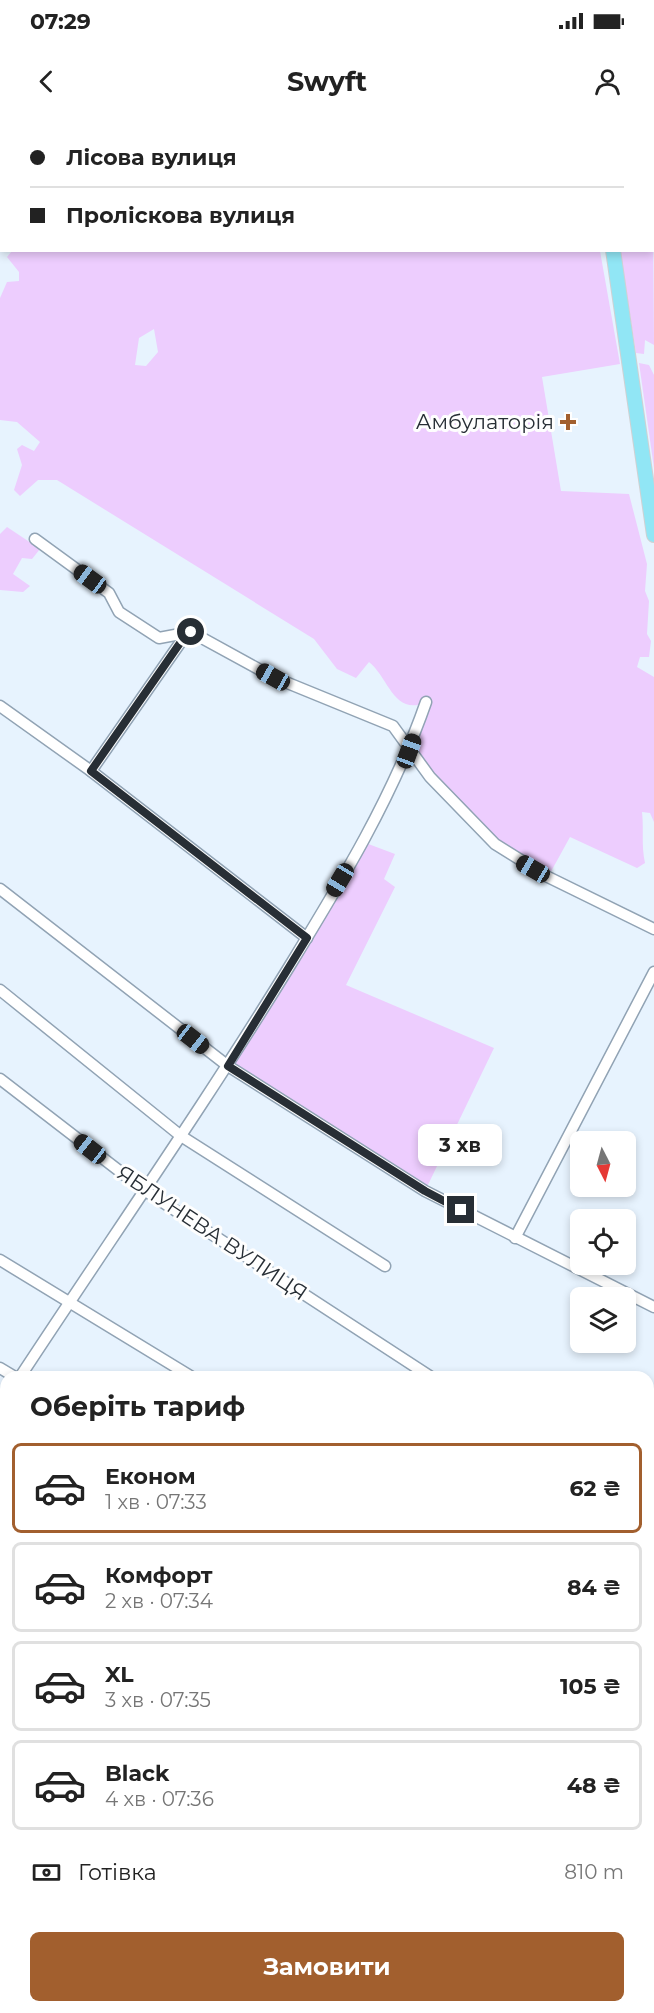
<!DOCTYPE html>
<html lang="uk">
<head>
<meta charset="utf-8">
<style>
	body { margin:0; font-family:Montserrat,sans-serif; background:#f2f2f2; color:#222; height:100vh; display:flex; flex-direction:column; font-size:22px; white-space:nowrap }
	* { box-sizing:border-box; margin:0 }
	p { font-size:20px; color:#767676 }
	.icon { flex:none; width:33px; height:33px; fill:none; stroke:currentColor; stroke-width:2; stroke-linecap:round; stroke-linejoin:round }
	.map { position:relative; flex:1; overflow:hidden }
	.details { position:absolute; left:0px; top:1251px; width:654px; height:642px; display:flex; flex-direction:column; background:#fff; border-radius:18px 18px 0 0; box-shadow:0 3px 9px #0003 }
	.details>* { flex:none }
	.top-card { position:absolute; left:0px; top:0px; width:654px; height:132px; box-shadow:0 3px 9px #0003; display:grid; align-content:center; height:132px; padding:0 30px; background:#fff }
	.needle { width:39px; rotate:174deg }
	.controls { position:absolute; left:570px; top:1011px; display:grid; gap:12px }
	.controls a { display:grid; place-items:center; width:66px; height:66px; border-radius:9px; background:#fff; box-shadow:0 3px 9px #0003; font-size:30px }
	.end { position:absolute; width:27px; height:27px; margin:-14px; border:8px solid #272e35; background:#fff; box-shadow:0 0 0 3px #fff }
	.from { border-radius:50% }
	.bubble { position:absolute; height:42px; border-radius:9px; background:#fff; box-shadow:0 3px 9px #0003; font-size:20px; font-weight:700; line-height:42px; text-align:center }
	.car { position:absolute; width:18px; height:36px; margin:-18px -9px; border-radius:8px; box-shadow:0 0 4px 2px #0007; background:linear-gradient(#222 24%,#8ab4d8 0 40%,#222 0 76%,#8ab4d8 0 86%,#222 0) }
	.top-card b { display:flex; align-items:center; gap:21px; height:57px; font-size:22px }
	.top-card b+b { border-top:2px solid #e0e0e0 }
	.top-card i { width:15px; height:15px; background:#222 }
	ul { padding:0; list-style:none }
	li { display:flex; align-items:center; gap:18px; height:90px; margin:0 12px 9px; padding:0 18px; border:3px solid #e0e0e0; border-radius:9px }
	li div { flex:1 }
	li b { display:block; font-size:22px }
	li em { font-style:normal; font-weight:700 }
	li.current { border-color:#a25f2e }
	li>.icon { width:54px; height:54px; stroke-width:1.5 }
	h2 { padding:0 30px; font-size:27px; line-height:72px }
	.pay { display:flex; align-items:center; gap:15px; height:66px; padding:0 30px; font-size:22px }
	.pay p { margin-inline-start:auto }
	.button { display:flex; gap:12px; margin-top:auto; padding:12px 30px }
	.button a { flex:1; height:69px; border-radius:9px; background:#a25f2e; color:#fff; font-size:24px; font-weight:700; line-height:69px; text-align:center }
	.status { display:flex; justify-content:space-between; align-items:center; height:42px; padding:0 30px; background:#fff; direction:ltr }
	.status svg { height:16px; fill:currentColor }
	header { display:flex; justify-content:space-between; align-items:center; height:78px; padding:0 30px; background:#fff; font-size:27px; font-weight:700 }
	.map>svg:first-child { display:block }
</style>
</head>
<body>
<div class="status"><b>07:29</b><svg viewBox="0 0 49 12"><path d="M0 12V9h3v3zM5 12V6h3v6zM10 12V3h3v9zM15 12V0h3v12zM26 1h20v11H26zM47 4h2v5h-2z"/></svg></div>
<header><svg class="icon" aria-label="back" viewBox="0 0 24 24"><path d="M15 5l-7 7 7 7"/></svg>Swyft<svg class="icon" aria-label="person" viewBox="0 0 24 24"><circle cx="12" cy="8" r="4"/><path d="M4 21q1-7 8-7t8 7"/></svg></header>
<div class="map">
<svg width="654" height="1893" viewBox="0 0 654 1893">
	<rect width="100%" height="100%" fill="#e7f3fe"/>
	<!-- green -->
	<g fill="#edcdfe" fill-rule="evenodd">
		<path d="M 102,0 L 431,0 L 435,1 L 101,1 Z"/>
		<path d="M 653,98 L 654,225 L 645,220 L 644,234 L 636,233 L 620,131 L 652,130 Z"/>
		<path d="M 12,131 L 600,131 L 620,244 L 542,257 L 561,371 L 629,374 L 647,444 L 645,471 L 649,481 L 647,514 L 651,521 L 649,537 L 640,537 L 637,547 L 654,557 L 654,702 L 650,693 L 642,692 C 644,710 641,724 645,743 L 637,748 L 570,717 L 548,757 L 518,740 L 409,631 L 425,583 C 393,595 389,558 369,542 L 356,558 L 337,549 L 314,519 L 57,360 L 38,360 L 20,376 L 14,370 L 22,345 L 17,329 L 22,325 L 34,331 L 40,322 L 17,302 L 0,300 L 0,178 L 7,162 L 19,161 L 19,152 L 7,137 ZM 154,209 L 158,232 L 146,246 L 135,245 L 139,218 Z"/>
		<path d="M 639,243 L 649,245 L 654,255 L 654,348 Z"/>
		<path d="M 7,407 L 40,429 L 32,439 L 22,438 L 13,454 L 30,466 L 23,472 L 0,470 L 0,414 Z"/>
		<path d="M 363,722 L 395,734 L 384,759 L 395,767 L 346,865 L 494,928 L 425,1071 L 228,946 Z"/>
	</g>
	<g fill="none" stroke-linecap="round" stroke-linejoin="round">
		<!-- minor casing -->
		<g stroke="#91a3b4" stroke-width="13">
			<g id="minor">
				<path d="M 83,2 L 84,0"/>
				<path d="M 0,28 L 2,27"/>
				<path d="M 652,93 L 654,93"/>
				<path d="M 35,419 L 109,473 L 119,492 L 159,518 L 191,512 L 273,557 L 393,606 L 430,657 L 495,724 L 548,757 L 654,809"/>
				<path d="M 0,586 L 91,651 L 307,818"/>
				<path d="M 91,651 L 187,513"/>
				<path d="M 0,769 L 228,946 L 425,1071 L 654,1187"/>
				<path d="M 0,870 L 181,1016 L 385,1146"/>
				<path d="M 0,959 L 144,1070 L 431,1257"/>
				<path d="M 515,1118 L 654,852"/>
				<path d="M 0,1140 L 192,1257"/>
				<path d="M 0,1248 L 15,1257"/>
				<path d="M 20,1257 C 110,1120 203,987 289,847 C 341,762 393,677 426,582"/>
				<path d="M 0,1287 L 6,1278"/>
				<path d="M 0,1356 L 6,1360"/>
				<path d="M 0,1465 L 6,1469"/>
				<path d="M 648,1530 L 654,1534"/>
				<path d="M 648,1598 L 654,1587"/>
				<path d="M 0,1625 L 6,1616"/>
				<path d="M 0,1825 L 6,1816"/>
				<path d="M 0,1854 L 6,1857"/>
				<path d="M 53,1887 L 63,1893"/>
				<path d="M 641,1887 L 650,1893"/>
				<path d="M 223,1893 L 226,1887"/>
				<path d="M 341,1893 L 345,1887"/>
				<path d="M 483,1893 L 487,1887"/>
			</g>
		</g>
		<!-- major casing -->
		<g stroke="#cfd1d3" stroke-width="16">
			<g id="major">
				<path d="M 598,0 L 598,2"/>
				<path d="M 613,130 L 654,415"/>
				<path d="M 653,1893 L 654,1891"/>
			</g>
		</g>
		<!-- minor -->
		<use href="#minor" stroke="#fff" stroke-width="10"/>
		<!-- major -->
		<use href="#major" stroke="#91e6f5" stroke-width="14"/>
	</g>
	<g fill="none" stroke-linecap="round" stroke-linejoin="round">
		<!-- route -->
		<path stroke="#272e35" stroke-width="8" d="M 191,512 L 187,513 L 91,651 L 307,818 L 228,946 L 425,1071 L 461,1090"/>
	</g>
	<!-- markers -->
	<path fill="#a25f2e" stroke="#fefefe" stroke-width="2" d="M565 293h6v6h6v6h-6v6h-6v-6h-6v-6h6z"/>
	<g text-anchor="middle" stroke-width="6" stroke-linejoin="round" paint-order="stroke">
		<!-- poi labels -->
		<g font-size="21" fill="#272e35" stroke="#fefefe" text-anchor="end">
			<text x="554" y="309">Амбулаторія</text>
		</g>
		<!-- street labels -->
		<g font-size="21" fill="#272e35" stroke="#fefefe">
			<text transform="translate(212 1113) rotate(34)" y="7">ЯБЛУНЕВА ВУЛИЦЯ</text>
		</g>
	</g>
</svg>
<div class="controls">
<a><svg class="needle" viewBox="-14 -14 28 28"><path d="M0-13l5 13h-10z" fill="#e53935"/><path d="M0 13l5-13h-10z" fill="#767676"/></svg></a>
<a><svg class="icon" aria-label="locate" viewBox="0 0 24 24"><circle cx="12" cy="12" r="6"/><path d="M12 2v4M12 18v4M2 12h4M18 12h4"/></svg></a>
<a><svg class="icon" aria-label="layers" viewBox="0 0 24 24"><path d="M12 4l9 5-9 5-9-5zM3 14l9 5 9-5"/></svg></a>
</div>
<i class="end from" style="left:191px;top:512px"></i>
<i class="end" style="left:461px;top:1090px"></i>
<div class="bubble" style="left:418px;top:1004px;width:84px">3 хв</div>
<i class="car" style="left:90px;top:459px;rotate:306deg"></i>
<i class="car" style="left:273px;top:557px;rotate:299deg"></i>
<i class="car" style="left:409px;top:631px;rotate:20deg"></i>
<i class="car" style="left:533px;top:749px;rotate:300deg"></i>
<i class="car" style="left:340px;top:760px;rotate:211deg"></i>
<i class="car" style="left:193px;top:919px;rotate:128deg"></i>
<i class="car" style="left:90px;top:1029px;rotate:308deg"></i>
<div class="top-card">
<b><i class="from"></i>Лісова вулиця</b>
<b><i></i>Проліскова вулиця</b>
</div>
<section class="details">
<h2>Оберіть тариф</h2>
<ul>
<li class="current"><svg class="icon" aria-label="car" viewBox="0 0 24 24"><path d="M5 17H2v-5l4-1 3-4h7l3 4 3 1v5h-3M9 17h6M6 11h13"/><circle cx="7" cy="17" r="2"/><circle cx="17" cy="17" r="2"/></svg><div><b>Економ</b><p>1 хв · 07:33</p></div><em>62 ₴</em></li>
<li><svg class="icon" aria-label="car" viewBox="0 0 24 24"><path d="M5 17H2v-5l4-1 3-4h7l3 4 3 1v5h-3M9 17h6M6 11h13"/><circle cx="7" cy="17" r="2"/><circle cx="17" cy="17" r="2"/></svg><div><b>Комфорт</b><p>2 хв · 07:34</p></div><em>84 ₴</em></li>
<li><svg class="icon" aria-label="car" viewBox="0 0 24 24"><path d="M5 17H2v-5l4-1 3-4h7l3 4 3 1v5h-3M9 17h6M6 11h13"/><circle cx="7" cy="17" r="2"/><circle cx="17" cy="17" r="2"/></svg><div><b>XL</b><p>3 хв · 07:35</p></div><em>105 ₴</em></li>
<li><svg class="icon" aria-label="car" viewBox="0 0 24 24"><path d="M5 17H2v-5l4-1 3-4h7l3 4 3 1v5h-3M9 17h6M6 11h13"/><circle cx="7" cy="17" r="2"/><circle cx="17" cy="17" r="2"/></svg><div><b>Black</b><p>4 хв · 07:36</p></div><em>48 ₴</em></li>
</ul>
<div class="pay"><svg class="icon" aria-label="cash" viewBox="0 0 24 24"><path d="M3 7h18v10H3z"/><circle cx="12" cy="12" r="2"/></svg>Готівка<p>810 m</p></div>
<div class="button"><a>Замовити</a></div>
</section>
</div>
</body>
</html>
